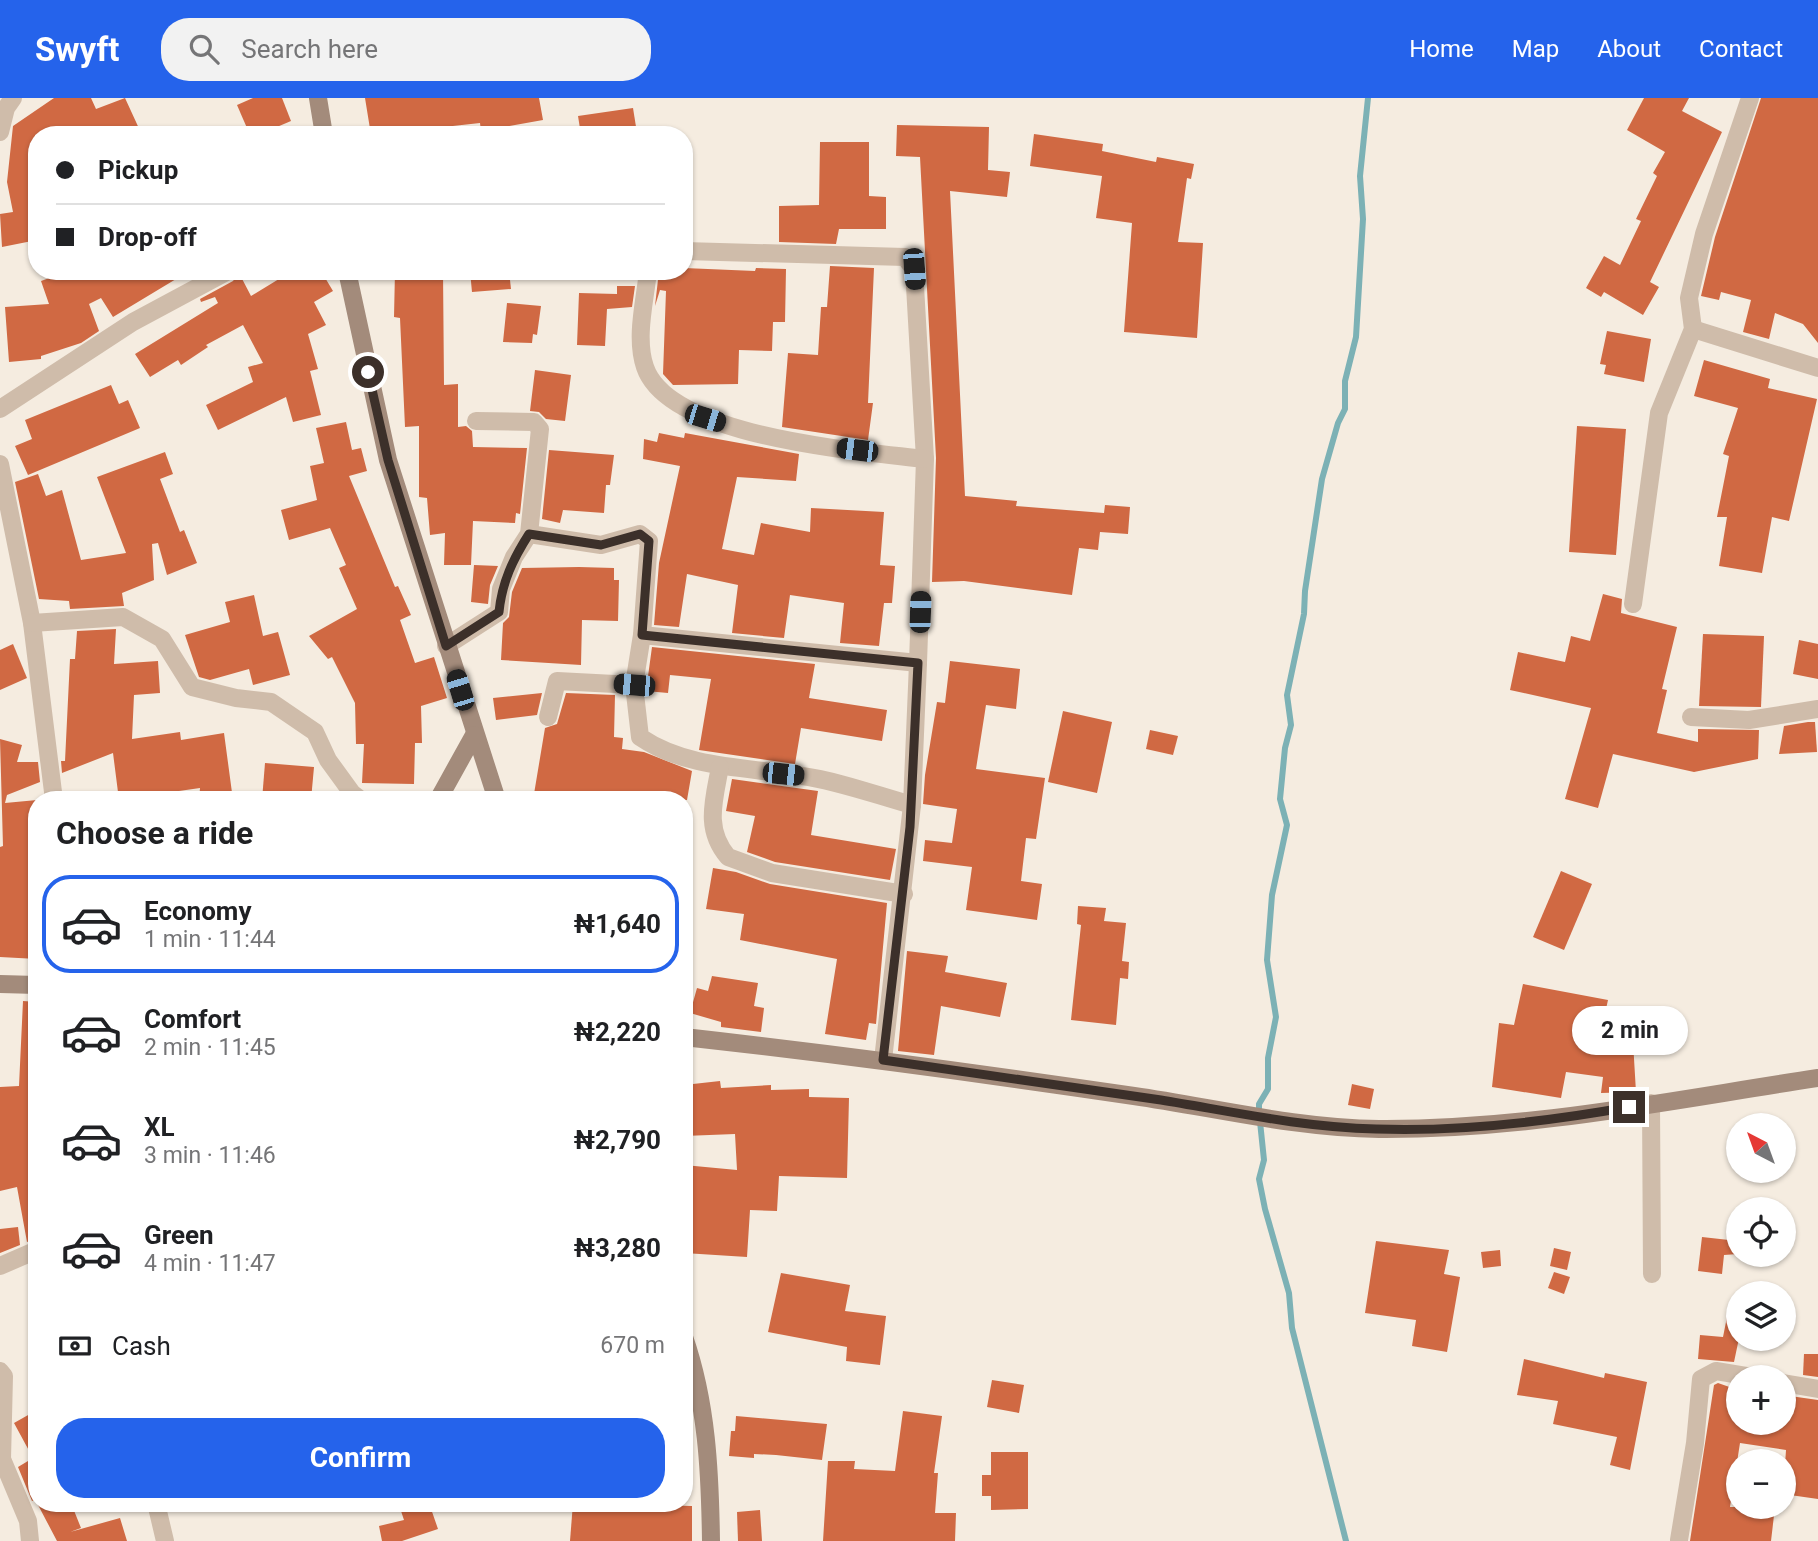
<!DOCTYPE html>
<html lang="en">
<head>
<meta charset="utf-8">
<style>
	body { margin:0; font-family:Roboto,sans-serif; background:#f2f2f2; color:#202124; height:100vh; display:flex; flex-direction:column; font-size:26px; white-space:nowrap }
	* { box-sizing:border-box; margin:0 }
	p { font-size:23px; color:#757577 }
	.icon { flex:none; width:38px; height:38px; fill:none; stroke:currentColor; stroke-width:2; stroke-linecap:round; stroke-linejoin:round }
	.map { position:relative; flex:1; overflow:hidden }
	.side { position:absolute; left:28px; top:693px; width:665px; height:721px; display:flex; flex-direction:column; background:#fff; border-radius:28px; box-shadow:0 2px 5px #0004 }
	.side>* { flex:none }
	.guide { position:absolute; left:28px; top:28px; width:665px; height:154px; border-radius:28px; box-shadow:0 2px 5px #0004; display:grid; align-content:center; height:154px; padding:0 28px; background:#fff }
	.needle { width:46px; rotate:319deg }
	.fabs { position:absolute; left:1726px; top:1015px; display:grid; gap:14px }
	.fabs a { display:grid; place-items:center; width:70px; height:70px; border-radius:50%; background:#fff; box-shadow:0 2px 5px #0004; font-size:35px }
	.end { position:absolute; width:32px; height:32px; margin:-16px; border:9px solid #3c302a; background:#fff; box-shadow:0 0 0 4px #fff }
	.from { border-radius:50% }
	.bubble { position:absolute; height:49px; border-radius:24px; background:#fff; box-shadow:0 2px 5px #0004; font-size:23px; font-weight:700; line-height:49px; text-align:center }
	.car { position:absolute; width:21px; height:42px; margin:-21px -10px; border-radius:9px; box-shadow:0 0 5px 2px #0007; background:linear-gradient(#222 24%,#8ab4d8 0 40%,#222 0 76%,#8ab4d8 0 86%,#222 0) }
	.guide b { display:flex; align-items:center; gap:24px; height:66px; font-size:26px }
	.guide b+b { border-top:2px solid #e0e0e0 }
	.guide i { width:18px; height:18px; background:#202124 }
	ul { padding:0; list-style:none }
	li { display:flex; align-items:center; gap:21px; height:98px; margin:0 14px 10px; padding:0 14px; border:4px solid transparent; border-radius:28px }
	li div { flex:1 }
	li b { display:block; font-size:26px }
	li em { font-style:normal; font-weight:700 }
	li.active { border-color:#2563eb }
	li>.icon { width:63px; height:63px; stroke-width:1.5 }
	h2 { padding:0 28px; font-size:32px; line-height:84px }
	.pay { display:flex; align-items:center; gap:18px; height:77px; padding:0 28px; font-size:26px }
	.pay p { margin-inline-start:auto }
	.primary-button { display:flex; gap:14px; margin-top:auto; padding:14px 28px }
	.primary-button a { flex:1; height:80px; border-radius:28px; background:#2563eb; color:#fff; font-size:28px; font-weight:700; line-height:80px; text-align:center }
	header { display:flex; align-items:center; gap:42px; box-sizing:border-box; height:98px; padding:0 35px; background:#2563eb; color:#fff }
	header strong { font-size:33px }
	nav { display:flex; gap:38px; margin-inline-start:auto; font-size:24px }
	.search { width:490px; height:63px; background:#f2f2f2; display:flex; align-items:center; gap:18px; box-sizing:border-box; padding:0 24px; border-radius:28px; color:#757577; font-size:26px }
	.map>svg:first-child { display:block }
</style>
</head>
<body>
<header>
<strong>Swyft</strong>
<div class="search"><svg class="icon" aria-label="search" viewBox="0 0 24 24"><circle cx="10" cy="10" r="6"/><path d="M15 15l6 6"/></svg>Search here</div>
<nav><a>Home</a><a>Map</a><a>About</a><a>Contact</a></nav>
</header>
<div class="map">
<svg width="1818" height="1443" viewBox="0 0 1818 1443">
	<rect width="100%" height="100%" fill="#f5ece0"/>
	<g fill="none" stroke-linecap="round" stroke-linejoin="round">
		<!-- stream -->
		<path stroke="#7cb1b5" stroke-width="6" d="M 1346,1443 L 1292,1230 L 1289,1195 L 1265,1111 L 1259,1081 L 1264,1062 L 1259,1014 L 1259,1006 L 1268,991 L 1268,960 L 1276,919 L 1267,862 L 1272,797 L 1287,727 L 1280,701 L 1285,650 L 1291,627 L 1287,597 L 1304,516 L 1305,493 L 1322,381 L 1338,325 L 1345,311 L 1345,283 L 1356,239 L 1363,121 L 1360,78 L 1368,0"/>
	</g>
	<!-- building -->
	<g fill="#d06943">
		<path d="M 54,0 L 91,0 L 96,11 L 125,0 L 142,37 L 35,37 L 37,142 L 2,149 L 0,116 L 13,114 L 7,84 L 13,28 Z"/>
		<path d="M 253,0 L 282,0 L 291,23 L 258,37 L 250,37 L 237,7 Z"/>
		<path d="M 365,0 L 539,0 L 543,22 L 481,33 L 480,25 L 371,37 Z"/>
		<path d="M 1644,0 L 1689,0 L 1682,13 L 1722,34 L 1650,184 L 1659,189 L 1643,217 L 1604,194 L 1601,199 L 1586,190 L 1604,158 L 1620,167 L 1641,123 L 1636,121 L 1657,78 L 1653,75 L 1665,54 L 1627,32 Z"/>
		<path d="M 1761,0 L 1818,0 L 1818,245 L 1803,226 L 1775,215 L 1769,241 L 1743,234 L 1751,202 L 1721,194 L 1719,202 L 1701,198 L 1715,139 Z"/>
		<path d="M 633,10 L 637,35 L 581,37 L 578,18 Z"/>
		<path d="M 897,27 L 989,29 L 988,72 L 1010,74 L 1007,99 L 950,93 L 965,398 L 1017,403 L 1016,408 L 1104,415 L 1105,407 L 1130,409 L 1128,436 L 1100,434 L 1098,452 L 1079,450 L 1072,497 L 964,483 L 932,484 L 936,360 L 920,59 L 896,58 Z"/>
		<path d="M 1034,36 L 1103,46 L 1102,53 L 1156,64 L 1157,59 L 1194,66 L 1191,81 L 1187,80 L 1178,144 L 1203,145 L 1197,240 L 1124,234 L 1132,125 L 1096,120 L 1102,78 L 1030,68 Z"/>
		<path d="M 820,44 L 869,44 L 869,98 L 886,99 L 886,131 L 839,131 L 836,146 L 779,144 L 779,108 L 819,107 Z"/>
		<path d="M 830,168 L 874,170 L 868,305 L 873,305 L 868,342 L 782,329 L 788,255 L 818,257 L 821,209 L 827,209 Z"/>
		<path d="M 684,170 L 755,173 L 756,170 L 786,171 L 785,224 L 773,224 L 772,253 L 739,252 L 738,286 L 673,287 L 663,276 L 666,193 L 660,192 L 655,208 L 659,173 L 684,173 Z"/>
		<path d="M 69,173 L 203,173 L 189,181 L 186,175 L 113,219 L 101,200 L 89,206 L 99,233 L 81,245 L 41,258 L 41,261 L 9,264 L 5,209 L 49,206 L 41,183 Z"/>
		<path d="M 292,173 L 321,173 L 333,193 L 314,204 L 326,227 L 308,236 L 318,271 L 310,273 L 321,317 L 293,324 L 286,299 L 218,332 L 206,307 L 253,284 L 248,269 L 263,265 L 243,227 L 206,247 L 208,249 L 181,267 L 178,262 L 150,279 L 135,256 L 218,205 L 215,199 L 201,204 L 200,201 L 233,183 L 239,175 L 251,198 Z"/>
		<path d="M 395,173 L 443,173 L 444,287 L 458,286 L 458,329 L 466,328 L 472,333 L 473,349 L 527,350 L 520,416 L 516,415 L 515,425 L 473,423 L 471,467 L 444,467 L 445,435 L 430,437 L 427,400 L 419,399 L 419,328 L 405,329 L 400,220 L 394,219 Z"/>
		<path d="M 470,173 L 509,173 L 511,191 L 472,194 Z"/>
		<path d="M 617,188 L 635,188 L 632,209 L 607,211 L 605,248 L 577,247 L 579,195 L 617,196 Z"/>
		<path d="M 507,205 L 541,208 L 537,237 L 533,236 L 532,245 L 503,244 Z"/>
		<path d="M 1607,233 L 1651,241 L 1644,284 L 1604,276 L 1606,267 L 1600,266 Z"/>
		<path d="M 1704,262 L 1770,281 L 1768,290 L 1817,301 L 1789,423 L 1772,419 L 1762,475 L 1719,468 L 1727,419 L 1717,419 L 1729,358 L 1723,356 L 1738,310 L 1694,298 Z"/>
		<path d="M 535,272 L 571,277 L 565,323 L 546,321 L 539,314 L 530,313 Z"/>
		<path d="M 111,287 L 119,306 L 128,302 L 140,330 L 28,377 L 15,348 L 32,341 L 25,322 Z"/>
		<path d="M 346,324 L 352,352 L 361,350 L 367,373 L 349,378 L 395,489 L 398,488 L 411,517 L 400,522 L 415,565 L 434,559 L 447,600 L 421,608 L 422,645 L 415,645 L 414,686 L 362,685 L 364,646 L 356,646 L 355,605 L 332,559 L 328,561 L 309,538 L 357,511 L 339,470 L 346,467 L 330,430 L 289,442 L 281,412 L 317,402 L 310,368 L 324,365 L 316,330 Z"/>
		<path d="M 1577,328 L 1626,331 L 1616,457 L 1569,454 Z"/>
		<path d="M 659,335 L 684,340 L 685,335 L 799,356 L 796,383 L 737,379 L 722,451 L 754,457 L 761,425 L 810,434 L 811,410 L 884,414 L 880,467 L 895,468 L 892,505 L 884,505 L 879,548 L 840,545 L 844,505 L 790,497 L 784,540 L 732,535 L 738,487 L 687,476 L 679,529 L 654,527 L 659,465 L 680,368 L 643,361 L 644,341 L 657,344 Z"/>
		<path d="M 549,352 L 614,357 L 610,387 L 606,387 L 604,415 L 563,412 L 560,425 L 542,421 Z"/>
		<path d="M 165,354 L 173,376 L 160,381 L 180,434 L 184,432 L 197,465 L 167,477 L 158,445 L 152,446 L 154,482 L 122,495 L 124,508 L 70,511 L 69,503 L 39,501 L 15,384 L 38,376 L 46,398 L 62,392 L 81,462 L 126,455 L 97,379 Z"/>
		<path d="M 474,467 L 498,468 L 490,487 L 488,506 L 471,504 Z"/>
		<path d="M 579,469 L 614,470 L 614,482 L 619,482 L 618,523 L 582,522 L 581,567 L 501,562 L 503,525 L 509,519 L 512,494 L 522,470 Z"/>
		<path d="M 1603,496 L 1622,501 L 1621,515 L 1677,529 L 1662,591 L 1667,592 L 1657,635 L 1698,644 L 1698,631 L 1759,632 L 1758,661 L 1694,674 L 1613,656 L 1598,710 L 1565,701 L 1591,610 L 1510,592 L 1518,554 L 1565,564 L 1571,538 L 1590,543 Z"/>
		<path d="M 254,497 L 263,538 L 278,534 L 290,577 L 253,587 L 249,571 L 210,582 L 199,579 L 185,537 L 230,524 L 225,504 Z"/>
		<path d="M 116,531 L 114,566 L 158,563 L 160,595 L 134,597 L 132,641 L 180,634 L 181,642 L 224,635 L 233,702 L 199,702 L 200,690 L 165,695 L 165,702 L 119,702 L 113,655 L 62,675 L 61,663 L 65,663 L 70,561 L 75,561 L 77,533 Z"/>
		<path d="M 1703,536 L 1764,538 L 1761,609 L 1699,608 Z"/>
		<path d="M 1799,542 L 1818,546 L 1818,581 L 1793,576 Z"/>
		<path d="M 13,546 L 27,580 L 0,592 L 0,552 Z"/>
		<path d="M 652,549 L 815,566 L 809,600 L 887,612 L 882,643 L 801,630 L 795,666 L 699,652 L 711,581 L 670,577 L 668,595 L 646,593 Z"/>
		<path d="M 950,563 L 1020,571 L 1016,611 L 986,607 L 976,671 L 1045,680 L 1036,741 L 1026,740 L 1021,783 L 1042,786 L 1037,822 L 966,812 L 972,769 L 923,763 L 925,742 L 952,745 L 957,711 L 923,706 L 925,677 L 937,604 L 945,605 Z"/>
		<path d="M 542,595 L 537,617 L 496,622 L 493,600 Z"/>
		<path d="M 566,595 L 615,597 L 614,639 L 623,640 L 622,651 L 644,654 L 692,673 L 687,702 L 533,702 L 545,630 L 557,626 Z"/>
		<path d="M 1063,613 L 1112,624 L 1097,695 L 1048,684 Z"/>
		<path d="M 1808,624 L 1815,624 L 1817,654 L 1779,656 L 1784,628 Z"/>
		<path d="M 1150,632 L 1178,638 L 1173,657 L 1146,651 Z"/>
		<path d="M 0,641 L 22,647 L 17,664 L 38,664 L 40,684 L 7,697 L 5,705 L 37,702 L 37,861 L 0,859 L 0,749 L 3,748 Z"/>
		<path d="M 265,665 L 314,669 L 311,702 L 262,702 Z"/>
		<path d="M 732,681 L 818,693 L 811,737 L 896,751 L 890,782 L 775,764 L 747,754 L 755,718 L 726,713 Z"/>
		<path d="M 713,770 L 736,774 L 770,786 L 887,805 L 876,926 L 869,925 L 866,942 L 825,936 L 837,861 L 740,842 L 744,816 L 706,811 Z"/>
		<path d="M 1561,773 L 1592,786 L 1564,852 L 1533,839 Z"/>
		<path d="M 1078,808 L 1106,810 L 1104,823 L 1126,825 L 1122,863 L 1129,864 L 1128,881 L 1120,880 L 1116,927 L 1071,922 L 1081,827 L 1077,826 Z"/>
		<path d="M 907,853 L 948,858 L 945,874 L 1007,885 L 1000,919 L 941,908 L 934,957 L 898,953 Z"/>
		<path d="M 712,878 L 758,885 L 754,908 L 764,910 L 761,934 L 721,929 L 721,924 L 690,915 L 697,890 L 708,893 Z"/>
		<path d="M 1523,886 L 1608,902 L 1606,911 L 1631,910 L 1636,994 L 1601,995 L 1603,979 L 1566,974 L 1561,1000 L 1492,989 L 1499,925 L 1514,927 Z"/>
		<path d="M 23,903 L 37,904 L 37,1141 L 27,1144 L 17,1089 L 0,1093 L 0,989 L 19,988 Z"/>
		<path d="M 720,983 L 721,990 L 771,987 L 771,992 L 809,991 L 809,999 L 849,1000 L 847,1080 L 779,1078 L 777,1113 L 750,1112 L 747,1159 L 684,1155 L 684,1067 L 737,1072 L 735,1036 L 684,1038 L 684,987 Z"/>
		<path d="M 1352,986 L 1374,991 L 1370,1011 L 1348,1007 Z"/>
		<path d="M 18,1129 L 20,1147 L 0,1155 L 0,1131 Z"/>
		<path d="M 1702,1139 L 1738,1143 L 1738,1156 L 1724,1157 L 1722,1176 L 1698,1173 Z"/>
		<path d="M 1376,1143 L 1449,1152 L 1444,1176 L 1460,1179 L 1447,1254 L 1412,1248 L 1416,1222 L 1365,1215 Z"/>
		<path d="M 1554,1150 L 1571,1154 L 1567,1172 L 1550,1168 Z"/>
		<path d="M 1500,1152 L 1501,1168 L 1483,1170 L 1481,1154 Z"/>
		<path d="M 1554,1174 L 1570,1179 L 1564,1196 L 1548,1190 Z"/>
		<path d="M 781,1175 L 850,1187 L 845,1213 L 886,1218 L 880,1267 L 846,1263 L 847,1249 L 768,1234 Z"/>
		<path d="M 1730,1204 L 1738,1205 L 1738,1245 L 1734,1264 L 1698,1261 L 1700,1237 L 1723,1239 Z"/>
		<path d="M 1804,1256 L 1818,1256 L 1818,1279 L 1803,1277 Z"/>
		<path d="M 1524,1261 L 1604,1280 L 1605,1275 L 1647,1284 L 1630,1372 L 1610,1367 L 1617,1339 L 1553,1326 L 1558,1303 L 1517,1297 Z"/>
		<path d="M 992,1282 L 1024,1287 L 1019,1315 L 987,1309 Z"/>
		<path d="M 1718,1285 L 1738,1292 L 1738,1325 L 1783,1325 L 1783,1297 L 1818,1302 L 1818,1401 L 1783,1396 L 1786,1352 L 1740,1345 L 1730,1409 L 1775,1409 L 1771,1443 L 1690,1443 L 1714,1287 Z"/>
		<path d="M 37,1312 L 37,1401 L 32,1403 L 18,1369 L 33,1360 L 14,1325 Z"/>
		<path d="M 903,1313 L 942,1318 L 934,1375 L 938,1375 L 935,1415 L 956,1415 L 955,1443 L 823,1443 L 828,1363 L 855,1363 L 854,1371 L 895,1373 Z"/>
		<path d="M 736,1318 L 827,1326 L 822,1362 L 776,1357 L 754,1356 L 754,1360 L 729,1358 L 731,1333 L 735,1333 Z"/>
		<path d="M 991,1354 L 1028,1354 L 1028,1411 L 991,1412 L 991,1398 L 982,1398 L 982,1377 L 991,1377 Z"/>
		<path d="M 37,1405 L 71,1405 L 81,1430 L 70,1434 L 120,1420 L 127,1443 L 57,1443 Z"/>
		<path d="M 414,1405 L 429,1405 L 438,1431 L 402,1443 L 382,1443 L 379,1428 L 404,1422 L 400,1410 Z"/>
		<path d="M 573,1405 L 692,1408 L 692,1443 L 570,1443 Z"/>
		<path d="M 760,1412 L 762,1443 L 738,1443 L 737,1414 Z"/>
	</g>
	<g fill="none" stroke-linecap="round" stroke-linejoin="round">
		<!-- street -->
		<g stroke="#cfbcaa" stroke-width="18">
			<path d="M 0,34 L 6,10 L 13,0"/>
			<path d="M 684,153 L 905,159 L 914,171 L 925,361 L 918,565 L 912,707 L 883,962"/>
			<path d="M 648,173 C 645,203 635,240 645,269 C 669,340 861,353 925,361"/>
			<path d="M 1693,231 L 1818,270"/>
			<path d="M 0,311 L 133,224 L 228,173"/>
			<path d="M 0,366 L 32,525 L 54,702"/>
			<path d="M 529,436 L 601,447 L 640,436 L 649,443 L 642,537 L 918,565"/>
			<path d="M 1633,506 L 1659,315 L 1693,231 L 1689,200 L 1704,136 L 1750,0"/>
			<path d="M 32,525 L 123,519 L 162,541 L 192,589 L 236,600 L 271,604 L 315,634 L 328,662 L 352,695 L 361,702"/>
			<path d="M 642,537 L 634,587 L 640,639 C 687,671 747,669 802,678 C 838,683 876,697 912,707"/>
			<path d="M 446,548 L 499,514 L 501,491 L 514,459 L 529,436 L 540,331 L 534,324 L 476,323"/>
			<path d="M 548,619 L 557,583 L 634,587"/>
			<path d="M 1691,619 L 1749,622 L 1818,611"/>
			<path d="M 720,669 C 714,702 704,731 728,759 L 772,775 L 904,796"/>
			<path d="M 1651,1005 L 1652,1176"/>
			<path d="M 0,1168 L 37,1152"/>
			<path d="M 0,1273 L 4,1278 L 2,1361 L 28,1423 L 30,1443"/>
			<path d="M 1783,1285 L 1818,1291"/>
			<path d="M 156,1405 L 165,1443"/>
			<path d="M 1679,1442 L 1695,1345 L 1701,1281 L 1716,1273 L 1752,1279"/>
		</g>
		<!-- secondary -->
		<g stroke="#a38b7b" stroke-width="18">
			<path d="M 318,0 L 324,37"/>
			<path d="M 347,173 L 388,362 L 497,702"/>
			<path d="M 438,702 L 474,637"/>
			<path d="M 0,886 L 37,887"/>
			<path d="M 684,939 C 835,956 985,976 1134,998 C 1216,1010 1296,1030 1379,1031 C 1528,1032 1671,1002 1818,980"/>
			<path d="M 684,1239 C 707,1305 710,1374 711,1443"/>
		</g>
	</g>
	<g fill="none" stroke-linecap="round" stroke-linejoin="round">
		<!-- route -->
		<path stroke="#3c302a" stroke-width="9" d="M 368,274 L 388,362 L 446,548 L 499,514 C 502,484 513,461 529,436 L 601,447 L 640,436 L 649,443 L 642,537 L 918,565 L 910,729 L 883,962 C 976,976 1068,988 1161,1002 C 1234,1014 1301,1029 1376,1031 C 1461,1034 1545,1024 1629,1009"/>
	</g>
</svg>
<div class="fabs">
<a><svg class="needle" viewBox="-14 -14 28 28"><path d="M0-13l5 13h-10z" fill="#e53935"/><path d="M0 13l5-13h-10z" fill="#757577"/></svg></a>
<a><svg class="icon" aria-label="locate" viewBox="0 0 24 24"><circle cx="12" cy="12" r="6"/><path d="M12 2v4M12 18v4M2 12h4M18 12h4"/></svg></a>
<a><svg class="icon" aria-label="layers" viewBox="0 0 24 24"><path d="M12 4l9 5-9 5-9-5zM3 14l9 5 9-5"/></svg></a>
<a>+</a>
<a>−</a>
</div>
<i class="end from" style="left:368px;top:274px"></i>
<i class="end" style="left:1629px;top:1009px"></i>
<div class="bubble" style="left:1572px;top:908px;width:116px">2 min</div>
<i class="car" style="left:914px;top:171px;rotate:176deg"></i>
<i class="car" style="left:705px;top:320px;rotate:107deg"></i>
<i class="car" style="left:857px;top:352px;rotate:277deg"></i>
<i class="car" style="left:920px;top:514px;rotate:2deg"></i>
<i class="car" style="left:634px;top:587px;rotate:275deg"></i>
<i class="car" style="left:460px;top:592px;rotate:343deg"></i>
<i class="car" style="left:783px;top:676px;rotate:96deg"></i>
<div class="guide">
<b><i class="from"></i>Pickup</b>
<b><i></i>Drop-off</b>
</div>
<section class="side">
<h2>Choose a ride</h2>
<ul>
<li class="active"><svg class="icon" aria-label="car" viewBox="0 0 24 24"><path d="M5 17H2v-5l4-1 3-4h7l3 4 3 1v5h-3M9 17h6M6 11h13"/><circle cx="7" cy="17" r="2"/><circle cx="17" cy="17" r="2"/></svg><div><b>Economy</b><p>1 min · 11:44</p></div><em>₦1,640</em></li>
<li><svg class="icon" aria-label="car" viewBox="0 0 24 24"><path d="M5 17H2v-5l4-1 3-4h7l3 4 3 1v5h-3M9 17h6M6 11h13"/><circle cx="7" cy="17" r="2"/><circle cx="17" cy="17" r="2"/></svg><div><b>Comfort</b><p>2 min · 11:45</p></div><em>₦2,220</em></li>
<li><svg class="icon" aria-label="car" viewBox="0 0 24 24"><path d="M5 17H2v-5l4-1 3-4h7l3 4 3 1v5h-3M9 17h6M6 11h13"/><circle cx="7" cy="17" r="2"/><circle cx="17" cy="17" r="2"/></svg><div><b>XL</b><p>3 min · 11:46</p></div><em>₦2,790</em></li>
<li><svg class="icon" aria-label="car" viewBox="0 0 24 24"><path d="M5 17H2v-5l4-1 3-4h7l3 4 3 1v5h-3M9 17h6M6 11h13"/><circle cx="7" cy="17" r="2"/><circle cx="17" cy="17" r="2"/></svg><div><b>Green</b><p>4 min · 11:47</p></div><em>₦3,280</em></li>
</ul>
<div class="pay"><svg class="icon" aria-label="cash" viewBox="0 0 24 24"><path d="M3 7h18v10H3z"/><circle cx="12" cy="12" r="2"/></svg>Cash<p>670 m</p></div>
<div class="primary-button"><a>Confirm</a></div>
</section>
</div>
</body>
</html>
